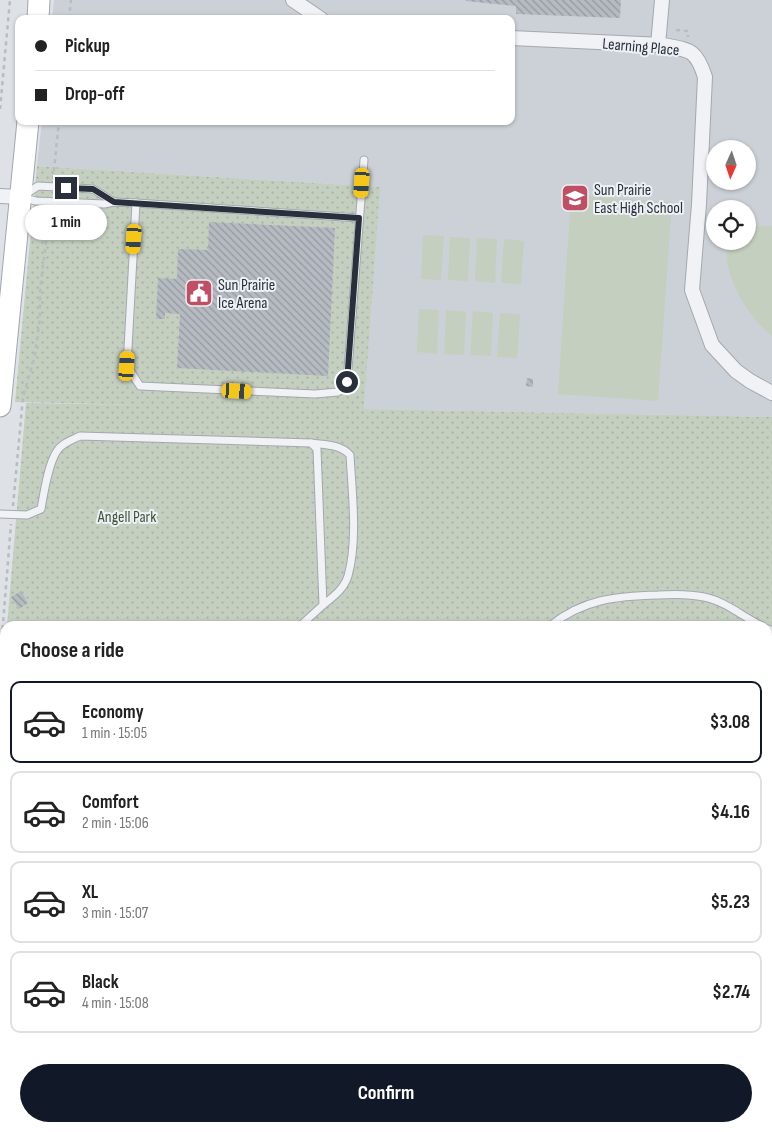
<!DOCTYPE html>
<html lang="en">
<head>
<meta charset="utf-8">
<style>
	body { margin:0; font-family:"Sofia Sans Condensed",sans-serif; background:#f2f2f2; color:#222; height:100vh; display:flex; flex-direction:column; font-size:19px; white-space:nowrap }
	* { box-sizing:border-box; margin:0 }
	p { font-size:16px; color:#767676 }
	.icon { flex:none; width:28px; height:28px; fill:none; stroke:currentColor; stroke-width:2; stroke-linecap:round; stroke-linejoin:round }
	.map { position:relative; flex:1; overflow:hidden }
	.side { position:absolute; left:0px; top:621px; width:772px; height:511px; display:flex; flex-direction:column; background:#fff; border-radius:15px 15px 0 0; box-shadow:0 1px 4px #0004 }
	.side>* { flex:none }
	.guide { position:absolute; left:15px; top:15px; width:500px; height:110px; border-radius:10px; box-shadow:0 1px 4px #0004; display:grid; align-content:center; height:110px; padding:0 20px; background:#fff }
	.needle { width:32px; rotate:183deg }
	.tools { position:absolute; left:706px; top:140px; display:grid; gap:10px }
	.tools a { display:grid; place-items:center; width:50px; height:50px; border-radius:50%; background:#fff; box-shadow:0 1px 4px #0004; font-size:25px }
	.end { position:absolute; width:22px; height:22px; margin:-11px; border:6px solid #29303b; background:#fff; box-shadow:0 0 0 2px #fff }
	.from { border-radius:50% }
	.bubble { position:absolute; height:35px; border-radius:18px; background:#fff; box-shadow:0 1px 4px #0004; font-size:16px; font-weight:700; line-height:35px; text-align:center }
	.car { position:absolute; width:15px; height:30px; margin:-15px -8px; border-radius:6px; box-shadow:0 0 4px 1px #0007; background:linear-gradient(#f5c518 24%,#345 0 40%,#f5c518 0 76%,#345 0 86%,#f5c518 0) }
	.guide b { display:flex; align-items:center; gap:18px; height:48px; font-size:19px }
	.guide b+b { border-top:1px solid #e0e0e0 }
	.guide i { width:12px; height:12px; background:#222 }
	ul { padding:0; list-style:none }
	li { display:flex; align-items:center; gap:15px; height:82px; margin:0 10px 8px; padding:0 10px; border:2px solid #e0e0e0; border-radius:10px }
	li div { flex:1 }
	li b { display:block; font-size:19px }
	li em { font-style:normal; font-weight:700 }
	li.active { border-color:#111827 }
	li>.icon { width:45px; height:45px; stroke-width:1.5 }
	h2 { padding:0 20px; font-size:22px; line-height:60px }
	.action { display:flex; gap:10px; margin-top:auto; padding:10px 20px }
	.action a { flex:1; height:58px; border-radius:30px; background:#111827; color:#fff; font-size:20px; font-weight:700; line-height:58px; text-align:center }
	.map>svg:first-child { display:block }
</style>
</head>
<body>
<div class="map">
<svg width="772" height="1132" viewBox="0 0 772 1132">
	<defs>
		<pattern id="cemetery-stones" width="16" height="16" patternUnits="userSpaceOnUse" patternTransform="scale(1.25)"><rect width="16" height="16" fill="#c4cfc0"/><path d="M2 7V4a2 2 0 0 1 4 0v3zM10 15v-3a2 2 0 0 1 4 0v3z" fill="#a8b2a6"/></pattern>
		<pattern id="park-dots" width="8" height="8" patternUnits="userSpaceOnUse" patternTransform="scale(1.25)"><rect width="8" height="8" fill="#c4cfc0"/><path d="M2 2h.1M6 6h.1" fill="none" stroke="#a8b2a6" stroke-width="1.8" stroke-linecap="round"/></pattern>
		<pattern id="building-back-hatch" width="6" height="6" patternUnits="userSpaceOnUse" patternTransform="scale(1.25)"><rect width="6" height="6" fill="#b6bbc2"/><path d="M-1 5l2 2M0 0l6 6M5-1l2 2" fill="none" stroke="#94989f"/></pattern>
	</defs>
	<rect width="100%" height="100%" fill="#dee1e6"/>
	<!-- built -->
	<path fill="#ccd1d7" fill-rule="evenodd" d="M 54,0 L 772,0 L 772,417 L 364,409 L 379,187 L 37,166 L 42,121 L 511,121 L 511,19 L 52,19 ZM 715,149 L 748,149 L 748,181 L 715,181 ZM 715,209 L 748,209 L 748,241 L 715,241 Z"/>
	<!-- grass -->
	<g fill="#c4cfc0">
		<path d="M 571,195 L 672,202 L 658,401 L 558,394 Z"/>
		<path d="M 772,226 L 772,336 C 751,320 731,287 727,261 C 726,255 727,247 727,241 L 748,241 L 748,227 Z"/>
		<path d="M 423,235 L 444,236 L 441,280 L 421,279 Z"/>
		<path d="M 450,237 L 470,238 L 468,281 L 448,280 Z"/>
		<path d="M 477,238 L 497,239 L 495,283 L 475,281 Z"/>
		<path d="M 504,239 L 524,241 L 521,284 L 501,283 Z"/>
		<path d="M 419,309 L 439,310 L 437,354 L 417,352 Z"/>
		<path d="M 446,310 L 466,312 L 464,355 L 444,354 Z"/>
		<path d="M 473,311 L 493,313 L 491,356 L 470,355 Z"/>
		<path d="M 500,313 L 520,314 L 517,358 L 497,357 Z"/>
	</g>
	<!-- cemetery -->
	<path fill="url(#cemetery-stones)" d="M 0,855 L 5,855 L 5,1128 L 161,1128 L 160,1132 L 0,1132 Z"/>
	<!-- park -->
	<g fill="url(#park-dots)">
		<path d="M 37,166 L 380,187 L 364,409 L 772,417 L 772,1116 L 768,1120 L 768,626 L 7,626 L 26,403 L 146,405 L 15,402 Z"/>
		<path d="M 5,648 L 5,855 L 0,855 L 0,708 Z"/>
		<path d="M 161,1128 L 757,1128 L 750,1132 L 160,1132 Z"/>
	</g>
	<!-- building -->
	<g fill="url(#building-back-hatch)">
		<path d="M 466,0 L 621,0 L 620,18 L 516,14 L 516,6 L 466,1 Z"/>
		<path d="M 209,222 L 335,228 L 328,376 L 177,368 L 180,314 L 165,313 L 165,319 L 156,319 L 158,278 L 177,279 L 178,249 L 208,250 Z"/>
		<path d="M 527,378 L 533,379 L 533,387 L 526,386 Z"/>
		<path d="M 21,591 L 28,603 L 19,609 L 11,597 Z"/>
	</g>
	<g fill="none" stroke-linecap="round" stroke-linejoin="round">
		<!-- service casing -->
		<g stroke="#a4a8af" stroke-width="9">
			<g id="service">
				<path d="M 26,194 L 38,186 L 93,189 L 114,202"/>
				<path d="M 24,198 L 36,201 L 104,204 L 114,202 L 136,203 L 359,218"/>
				<path d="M 136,203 L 127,366 L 140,386 L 315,394 L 338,392 L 347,382 L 364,160"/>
				<path d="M 311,443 C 325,445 340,444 350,455 C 352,492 358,541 348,576 C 344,589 333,597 323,605"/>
				<path d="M 0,514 L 27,515 L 41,509 C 44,493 48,464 57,451 C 62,443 72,440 80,436 L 311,443 L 317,449 L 323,605 L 300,626"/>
				<path d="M 550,626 C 583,599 617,596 658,595 C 673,594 690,594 704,597 C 725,601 743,617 762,626"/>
				<path d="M 768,629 L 772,631"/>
				<path d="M 0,815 L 5,816"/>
				<path d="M 0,945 L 5,945"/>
				<path d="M 768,946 L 772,944"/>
				<path d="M 0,983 L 5,983"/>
				<path d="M 768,984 L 772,981"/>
				<path d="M 0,1078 L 5,1078"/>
				<path d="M 554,1128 L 560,1128"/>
			</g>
		</g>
		<!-- minor casing -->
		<g stroke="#a4a8af" stroke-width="16">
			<g id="minor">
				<path d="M 293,0 L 321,19"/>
				<path d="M 511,38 L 663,45 C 690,50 696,49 705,77 L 699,204 L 692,290 L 712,345 L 736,371 L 750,381 L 772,393"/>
				<path d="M 658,45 L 662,0"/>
				<path d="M 0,196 L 21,197"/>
			</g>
		</g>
		<!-- primary casing -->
		<g stroke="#9ea6b0" stroke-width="23">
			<g id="primary">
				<path d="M 38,19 L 39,0"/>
				<path d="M 0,406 L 28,121"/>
			</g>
		</g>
		<!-- path -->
		<g stroke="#b8bcc1" stroke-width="2.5" stroke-dasharray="4 4" stroke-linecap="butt">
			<path d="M 69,19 L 71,0"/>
			<path d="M 676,30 L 688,31 L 688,37"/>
			<path d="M 0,109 L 10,0"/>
			<path d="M 53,179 L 59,121"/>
			<path d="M 13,506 L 23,397 L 35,355 L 40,318 L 40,290 L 50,210"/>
			<path d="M 768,655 L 772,653"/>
			<path d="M 0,661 L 11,524"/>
		</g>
		<!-- service -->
		<use href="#service" stroke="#f0f2f5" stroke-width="7"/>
		<!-- minor -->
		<use href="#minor" stroke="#f0f2f5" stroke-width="14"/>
		<!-- primary -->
		<use href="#primary" stroke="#fff" stroke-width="21"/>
	</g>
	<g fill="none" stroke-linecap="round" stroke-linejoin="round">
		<!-- route -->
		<path stroke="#29303b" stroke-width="6" d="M 66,188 L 93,189 L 114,202 L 359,218 L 347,382"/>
	</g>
	<!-- icons -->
	<defs>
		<g id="school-square" transform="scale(1.4375)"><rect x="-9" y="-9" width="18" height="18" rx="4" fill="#bf4f65" stroke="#edf0f4"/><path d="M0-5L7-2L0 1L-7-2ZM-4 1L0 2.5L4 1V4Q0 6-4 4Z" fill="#fff"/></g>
		<g id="civic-square" transform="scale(1.4375)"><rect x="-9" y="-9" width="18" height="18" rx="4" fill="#bf4f65" stroke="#edf0f4"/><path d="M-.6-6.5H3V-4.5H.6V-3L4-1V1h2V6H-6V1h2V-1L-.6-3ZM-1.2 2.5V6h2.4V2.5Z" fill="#fff"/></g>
	</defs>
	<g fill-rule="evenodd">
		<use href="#school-square" x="575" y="198"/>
		<use href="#civic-square" x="199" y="293"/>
	</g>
	<g text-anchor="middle" stroke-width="4" stroke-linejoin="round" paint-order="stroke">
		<!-- street labels -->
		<g font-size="16" fill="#29303b" stroke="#edf0f4">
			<text transform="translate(641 46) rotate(5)" y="6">Learning Place</text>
		</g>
		<!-- poi labels -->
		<g font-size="16" fill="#29303b" stroke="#edf0f4" text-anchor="start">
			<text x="594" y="195">Sun Prairie<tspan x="594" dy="18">East High School</tspan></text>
			<text x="218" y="290">Sun Prairie<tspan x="218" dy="18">Ice Arena</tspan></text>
		</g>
		<!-- park labels -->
		<g font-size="16" fill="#3e5538" stroke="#edf0f4">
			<text x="127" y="522">Angell Park</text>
		</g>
	</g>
</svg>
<div class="tools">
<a><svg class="needle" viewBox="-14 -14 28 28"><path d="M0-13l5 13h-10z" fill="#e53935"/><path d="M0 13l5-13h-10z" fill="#767676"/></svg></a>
<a><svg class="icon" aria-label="locate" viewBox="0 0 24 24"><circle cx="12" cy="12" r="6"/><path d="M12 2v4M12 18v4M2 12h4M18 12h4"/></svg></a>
</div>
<i class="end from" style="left:347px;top:382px"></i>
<i class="end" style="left:66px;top:188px"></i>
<div class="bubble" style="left:25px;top:205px;width:82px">1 min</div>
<i class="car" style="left:362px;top:183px;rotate:184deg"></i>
<i class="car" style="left:134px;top:239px;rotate:184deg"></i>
<i class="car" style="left:127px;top:366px;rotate:4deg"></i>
<i class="car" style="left:237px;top:391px;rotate:93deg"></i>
<div class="guide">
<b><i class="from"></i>Pickup</b>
<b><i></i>Drop-off</b>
</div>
<section class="side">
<h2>Choose a ride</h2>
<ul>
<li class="active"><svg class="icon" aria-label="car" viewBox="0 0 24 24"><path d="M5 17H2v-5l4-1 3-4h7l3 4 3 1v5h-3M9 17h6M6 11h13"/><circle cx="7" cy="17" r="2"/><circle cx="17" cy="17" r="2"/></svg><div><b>Economy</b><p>1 min · 15:05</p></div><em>$3.08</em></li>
<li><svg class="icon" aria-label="car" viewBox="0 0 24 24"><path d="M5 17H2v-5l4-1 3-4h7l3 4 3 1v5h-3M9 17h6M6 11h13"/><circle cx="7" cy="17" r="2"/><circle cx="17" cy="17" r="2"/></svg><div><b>Comfort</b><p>2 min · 15:06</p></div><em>$4.16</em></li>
<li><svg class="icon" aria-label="car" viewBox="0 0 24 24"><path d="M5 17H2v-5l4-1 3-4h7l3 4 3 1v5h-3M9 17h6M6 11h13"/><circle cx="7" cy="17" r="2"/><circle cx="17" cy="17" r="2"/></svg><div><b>XL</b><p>3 min · 15:07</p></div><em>$5.23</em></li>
<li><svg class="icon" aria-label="car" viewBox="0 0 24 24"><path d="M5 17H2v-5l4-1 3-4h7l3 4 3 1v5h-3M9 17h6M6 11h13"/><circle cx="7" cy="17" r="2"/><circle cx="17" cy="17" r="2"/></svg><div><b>Black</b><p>4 min · 15:08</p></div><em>$2.74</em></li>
</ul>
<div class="action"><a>Confirm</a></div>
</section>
</div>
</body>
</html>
